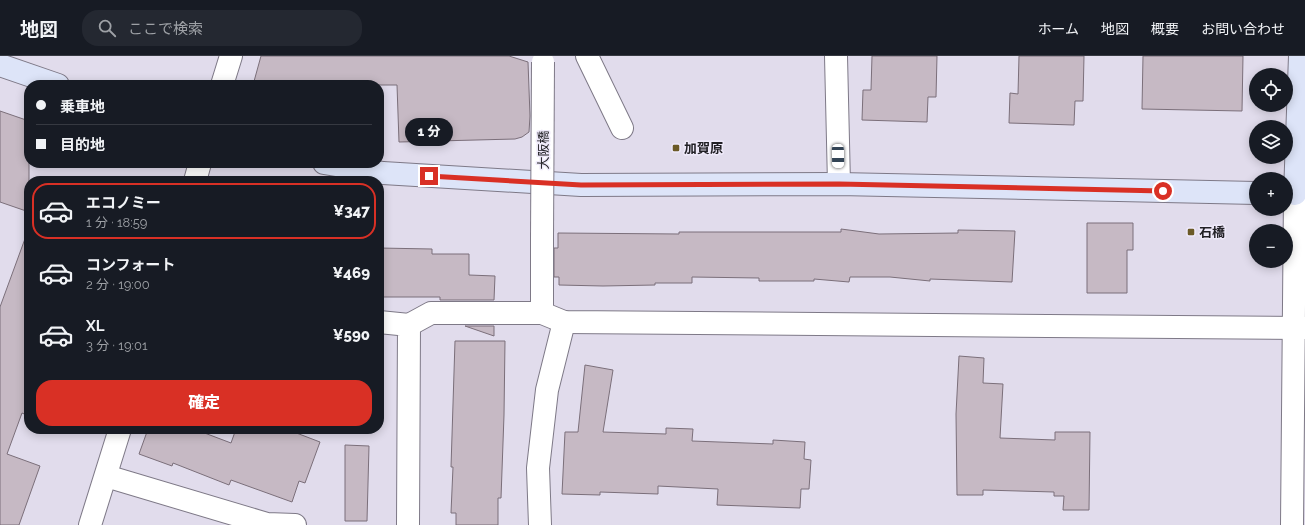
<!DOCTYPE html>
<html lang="ja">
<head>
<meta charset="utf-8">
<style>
	body { margin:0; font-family:Raleway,"Noto Sans JP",sans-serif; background:#242831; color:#f1f3f6; height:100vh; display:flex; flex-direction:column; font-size:15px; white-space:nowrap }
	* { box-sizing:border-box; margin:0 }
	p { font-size:13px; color:#9ea1a6 }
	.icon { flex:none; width:22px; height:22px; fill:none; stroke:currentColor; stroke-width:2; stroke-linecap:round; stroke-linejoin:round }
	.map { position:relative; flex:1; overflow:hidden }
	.details { position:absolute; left:24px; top:120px; width:360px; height:258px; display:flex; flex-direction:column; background:#171b24; border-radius:16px; box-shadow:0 2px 10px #0003 }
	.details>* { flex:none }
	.top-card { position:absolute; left:24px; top:24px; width:360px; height:88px; border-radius:16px; box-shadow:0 2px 10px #0003; display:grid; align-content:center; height:88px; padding:0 12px; background:#171b24 }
	.tools { position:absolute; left:1249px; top:12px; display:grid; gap:8px }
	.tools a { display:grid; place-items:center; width:44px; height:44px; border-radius:50%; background:#171b24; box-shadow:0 2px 10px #0003; font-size:20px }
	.end { position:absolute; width:18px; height:18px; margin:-9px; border:5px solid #d93025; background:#fff; box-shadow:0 0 0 2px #fff }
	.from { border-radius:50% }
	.bubble { position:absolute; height:28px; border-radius:14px; background:#171b24; box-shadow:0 2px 10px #0003; font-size:13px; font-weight:800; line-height:28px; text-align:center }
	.car { position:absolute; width:12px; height:24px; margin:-12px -6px; border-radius:5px; box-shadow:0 0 3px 1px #0007; background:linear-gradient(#fff 24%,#345 0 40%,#fff 0 76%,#345 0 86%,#fff 0) }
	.top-card b { display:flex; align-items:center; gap:14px; height:38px; font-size:15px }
	.top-card b+b { border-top:1px solid #363941 }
	.top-card i { width:10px; height:10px; background:#f1f3f6 }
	ul { padding:7px 0 0; list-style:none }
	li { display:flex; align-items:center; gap:12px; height:56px; margin:0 8px 6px; padding:0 4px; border:2px solid transparent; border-radius:16px }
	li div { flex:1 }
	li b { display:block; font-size:15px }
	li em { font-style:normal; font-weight:800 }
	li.active { border-color:#d93025 }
	li>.icon { width:36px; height:36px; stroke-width:1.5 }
	.button { display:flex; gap:8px; margin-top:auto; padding:8px 12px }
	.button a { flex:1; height:46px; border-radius:16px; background:#d93025; color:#fff; font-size:16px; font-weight:800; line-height:46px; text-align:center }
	header { display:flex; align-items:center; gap:24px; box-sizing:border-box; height:56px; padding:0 20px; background:#171b24; border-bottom:1px solid #363941 }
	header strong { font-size:19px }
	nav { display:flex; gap:22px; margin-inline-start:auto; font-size:14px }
	.search { width:280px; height:36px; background:#242831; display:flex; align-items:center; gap:10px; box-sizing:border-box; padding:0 14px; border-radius:16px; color:#9ea1a6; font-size:15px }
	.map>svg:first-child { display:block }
</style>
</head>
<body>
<header>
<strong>地図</strong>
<div class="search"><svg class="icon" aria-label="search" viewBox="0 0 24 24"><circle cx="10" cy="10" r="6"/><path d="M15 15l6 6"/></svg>ここで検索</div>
<nav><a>ホーム</a><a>地図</a><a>概要</a><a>お問い合わせ</a></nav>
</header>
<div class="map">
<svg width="1305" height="469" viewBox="0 0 1305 469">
	<rect width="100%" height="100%" fill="#e1dcec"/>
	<!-- building -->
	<g fill="#c6b9c4" stroke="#7b6f7a">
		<path d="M 261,0 L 509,0 L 528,6 L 530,60 L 529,76 L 522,81 L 515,83 L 399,86 L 397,29 L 253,29 Z"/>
		<path d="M 872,0 L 937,0 L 936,41 L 928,41 L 927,66 L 862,64 L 863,34 L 871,34 Z"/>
		<path d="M 1019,0 L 1084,0 L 1083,45 L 1075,45 L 1074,69 L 1009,67 L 1010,37 L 1018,38 Z"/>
		<path d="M 1143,0 L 1243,0 L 1242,55 L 1142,53 Z"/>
		<path d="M 0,55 L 29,65 L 29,156 L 0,146 Z"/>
		<path d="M 1087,167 L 1133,167 L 1133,194 L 1127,194 L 1127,237 L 1087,237 Z"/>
		<path d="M 841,173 L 879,178 L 958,177 L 958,174 L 1015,175 L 1012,226 L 930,223 L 930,225 L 890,221 L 850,221 L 849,226 L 814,223 L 814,225 L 759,225 L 759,222 L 692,221 L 692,227 L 655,227 L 655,229 L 603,230 L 559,229 L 559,221 L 554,221 L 554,192 L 558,192 L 558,177 L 679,178 L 679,176 L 841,176 Z"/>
		<path d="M 26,180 L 29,181 L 29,360 L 22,357 L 7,398 L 40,410 L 19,469 L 0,469 L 0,251 Z"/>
		<path d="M 379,192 L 432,193 L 432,198 L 469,198 L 469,219 L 495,220 L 494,244 L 440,244 L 440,241 L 379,241 Z"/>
		<path d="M 465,270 L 494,270 L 494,280 Z"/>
		<path d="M 455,285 L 505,285 L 504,359 L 501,442 L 498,442 L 498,469 L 456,469 L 456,457 L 451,457 L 453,411 L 451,411 Z"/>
		<path d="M 959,300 L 984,302 L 983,327 L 1003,328 L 1000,382 L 1055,384 L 1055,376 L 1090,376 L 1089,454 L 1063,454 L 1064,440 L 1054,440 L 1054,436 L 983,434 L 983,439 L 957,439 L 956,358 Z"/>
		<path d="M 585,309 L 613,314 L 603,376 L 666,378 L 666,372 L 693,373 L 692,385 L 773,388 L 773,384 L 805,386 L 804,403 L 811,404 L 809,433 L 801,433 L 800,452 L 717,449 L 718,433 L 658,430 L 658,438 L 600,436 L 600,439 L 562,438 L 565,376 L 578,376 Z"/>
		<path d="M 148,373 L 194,373 L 231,387 L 236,373 L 286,373 L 320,386 L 305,427 L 299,425 L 292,446 L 231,424 L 229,429 L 173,407 L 172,410 L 139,398 Z"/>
		<path d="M 345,389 L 369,390 L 367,465 L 345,465 Z"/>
	</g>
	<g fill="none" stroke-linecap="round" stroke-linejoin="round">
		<!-- street casing -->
		<g stroke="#7e7987" stroke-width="24">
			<g id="street">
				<path d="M 587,0 L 622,72"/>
				<path d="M 836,0 L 839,128"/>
				<path d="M 222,29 L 231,0"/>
				<path d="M 195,125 L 200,107"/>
				<path d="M 542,257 L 542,182"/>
				<path d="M 379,266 L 409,269 L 408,469"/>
				<path d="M 409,269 L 431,257 L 542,257 L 564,266 L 1305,272"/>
				<path d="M 106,420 L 267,468 L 295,469"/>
				<path d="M 90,469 L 120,373"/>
				<path d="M 540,469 L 538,412 L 547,334 L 564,266"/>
				<path d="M 1292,469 L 1295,138"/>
			</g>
		</g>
		<!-- secondary casing -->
		<g stroke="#7e7987" stroke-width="24">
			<g id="secondary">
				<path d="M 0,9 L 58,29"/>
				<path d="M 324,107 L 383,117 L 581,129 L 839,128 L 1256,137"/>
				<path d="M 1295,138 L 1300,0"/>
			</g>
		</g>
		<!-- street -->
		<use href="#street" stroke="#fff" stroke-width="22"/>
		<!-- secondary -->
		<use href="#secondary" stroke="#dde4f8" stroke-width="22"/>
		<!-- street-bridge casing -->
		<g stroke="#7e7987" stroke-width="24" stroke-linecap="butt">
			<path id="street-bridge" d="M 542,182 L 543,6"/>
		</g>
		<!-- street-bridge -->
		<use href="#street-bridge" stroke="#fff" stroke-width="22"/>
	</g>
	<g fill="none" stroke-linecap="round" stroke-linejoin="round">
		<!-- route -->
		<path stroke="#d93025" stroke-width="5" d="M 429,120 L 581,129 L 839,128 L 1163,135"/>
	</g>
	<!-- markers -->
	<g fill="#6b5a27" stroke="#eee9f9" stroke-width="1.5">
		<rect x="672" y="88" width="8" height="8" rx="2"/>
		<rect x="1187" y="172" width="8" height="8" rx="2"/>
	</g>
	<g text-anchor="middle" stroke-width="3" stroke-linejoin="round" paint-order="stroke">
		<!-- poi labels -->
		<g font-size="13" font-weight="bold" fill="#212025" stroke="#eee9f9" text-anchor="start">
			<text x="684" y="97">加賀原</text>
			<text x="1199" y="181">石橋</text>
		</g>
		<!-- street labels -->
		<g font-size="13" fill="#212025" stroke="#eee9f9">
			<text transform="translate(543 94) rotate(-90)" y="5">大阪橋</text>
		</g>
	</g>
</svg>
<div class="tools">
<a><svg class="icon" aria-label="locate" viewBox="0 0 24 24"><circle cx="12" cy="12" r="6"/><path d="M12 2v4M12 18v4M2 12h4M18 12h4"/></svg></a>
<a><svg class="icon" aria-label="layers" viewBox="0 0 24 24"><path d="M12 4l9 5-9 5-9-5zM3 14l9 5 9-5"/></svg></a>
<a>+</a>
<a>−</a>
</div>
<i class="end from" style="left:1163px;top:135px"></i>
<i class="end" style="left:429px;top:120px"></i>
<div class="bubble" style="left:405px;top:62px;width:48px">1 分</div>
<i class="car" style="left:838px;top:100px;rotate:179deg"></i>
<div class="top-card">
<b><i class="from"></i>乗車地</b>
<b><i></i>目的地</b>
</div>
<section class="details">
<ul>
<li class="active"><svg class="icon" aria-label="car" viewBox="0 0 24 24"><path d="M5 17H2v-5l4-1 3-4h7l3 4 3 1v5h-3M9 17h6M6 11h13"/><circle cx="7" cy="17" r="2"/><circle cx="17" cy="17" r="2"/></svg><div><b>エコノミー</b><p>1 分 · 18:59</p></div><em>¥347</em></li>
<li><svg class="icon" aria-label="car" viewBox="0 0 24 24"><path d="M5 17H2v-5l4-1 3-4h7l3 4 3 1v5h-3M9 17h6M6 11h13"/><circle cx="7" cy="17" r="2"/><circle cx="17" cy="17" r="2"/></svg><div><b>コンフォート</b><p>2 分 · 19:00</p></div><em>¥469</em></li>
<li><svg class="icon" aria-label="car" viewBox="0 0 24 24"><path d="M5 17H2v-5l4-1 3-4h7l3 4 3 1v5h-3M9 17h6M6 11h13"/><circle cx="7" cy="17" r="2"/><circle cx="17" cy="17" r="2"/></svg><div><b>XL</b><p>3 分 · 19:01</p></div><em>¥590</em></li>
</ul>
<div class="button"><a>確定</a></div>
</section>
</div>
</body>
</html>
